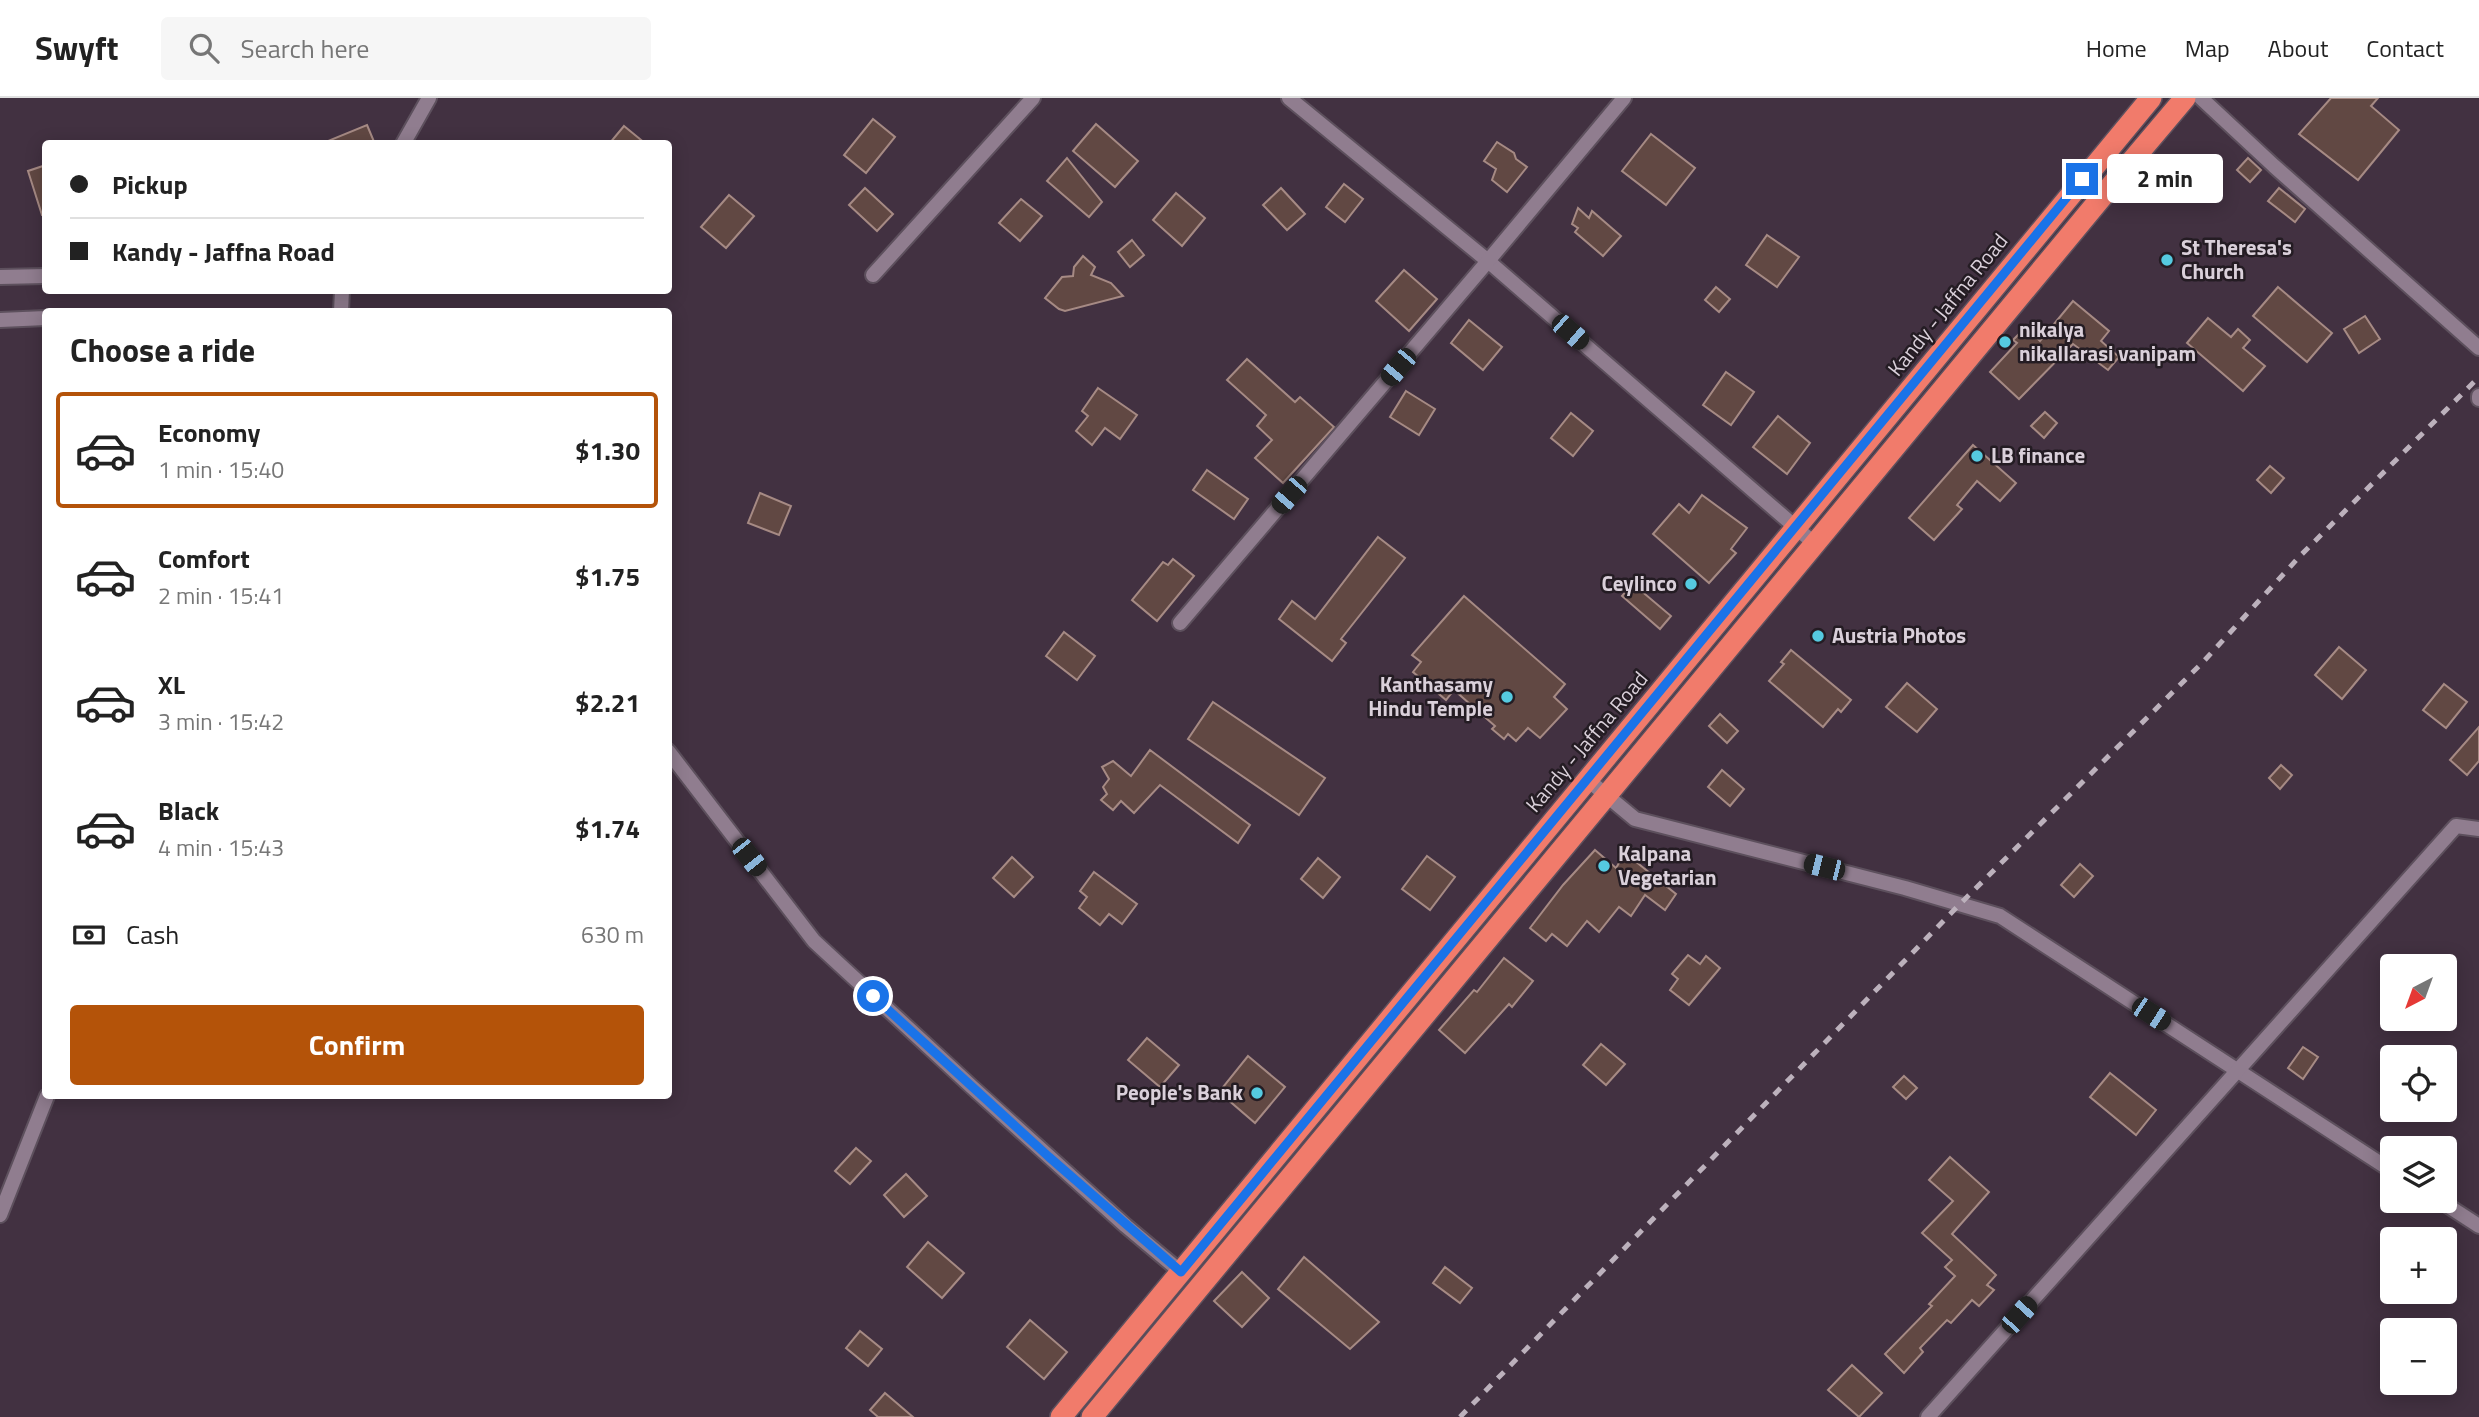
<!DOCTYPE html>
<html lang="en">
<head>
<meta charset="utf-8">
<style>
	body { margin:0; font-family:"Titillium Web",sans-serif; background:#f6f6f6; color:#222; height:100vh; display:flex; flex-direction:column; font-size:26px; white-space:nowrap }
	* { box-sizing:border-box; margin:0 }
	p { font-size:23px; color:#767676 }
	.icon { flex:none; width:38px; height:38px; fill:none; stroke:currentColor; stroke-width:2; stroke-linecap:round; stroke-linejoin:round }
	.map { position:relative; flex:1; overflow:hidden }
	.details { position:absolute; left:42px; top:210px; width:630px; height:791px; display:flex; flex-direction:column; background:#fff; border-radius:7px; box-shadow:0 4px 18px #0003 }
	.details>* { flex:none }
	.guide { position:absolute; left:42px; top:42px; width:630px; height:154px; border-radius:7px; box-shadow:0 4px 18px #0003; display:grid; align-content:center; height:154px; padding:0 28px; background:#fff }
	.needle { width:46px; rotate:221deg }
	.controls { position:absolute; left:2380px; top:856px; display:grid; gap:14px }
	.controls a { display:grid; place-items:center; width:77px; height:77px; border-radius:7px; background:#fff; box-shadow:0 4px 18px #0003; font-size:35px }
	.end { position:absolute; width:32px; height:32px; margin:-16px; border:9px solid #1a73e8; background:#fff; box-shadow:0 0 0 4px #fff }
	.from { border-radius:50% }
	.bubble { position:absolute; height:49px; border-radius:7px; background:#fff; box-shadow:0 4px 18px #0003; font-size:23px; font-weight:700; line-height:49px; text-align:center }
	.car { position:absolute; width:21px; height:42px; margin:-21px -10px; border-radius:9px; box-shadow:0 0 5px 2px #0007; background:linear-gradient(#222 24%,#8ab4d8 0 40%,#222 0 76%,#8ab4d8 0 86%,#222 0) }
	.guide b { display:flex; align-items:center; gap:24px; height:66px; font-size:26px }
	.guide b+b { border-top:2px solid #e0e0e0 }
	.guide i { width:18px; height:18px; background:#222 }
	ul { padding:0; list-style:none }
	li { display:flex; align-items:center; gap:21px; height:116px; margin:0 14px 10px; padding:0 14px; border:4px solid transparent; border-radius:7px }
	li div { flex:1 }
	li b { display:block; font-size:26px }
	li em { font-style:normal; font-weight:700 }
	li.selected { border-color:#b45309 }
	li>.icon { width:63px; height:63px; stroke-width:1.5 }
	h2 { padding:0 28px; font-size:32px; line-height:84px }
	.pay { display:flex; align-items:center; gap:18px; height:77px; padding:0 28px; font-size:26px }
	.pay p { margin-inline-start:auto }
	.cta { display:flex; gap:14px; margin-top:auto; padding:14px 28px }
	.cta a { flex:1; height:80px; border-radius:7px; background:#b45309; color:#fff; font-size:28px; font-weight:700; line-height:80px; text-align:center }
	header { display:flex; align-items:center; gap:42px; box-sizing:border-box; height:98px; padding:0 35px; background:#fff; border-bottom:2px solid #e0e0e0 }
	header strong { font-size:33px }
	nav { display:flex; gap:38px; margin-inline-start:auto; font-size:24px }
	.search { width:490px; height:63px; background:#f6f6f6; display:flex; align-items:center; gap:18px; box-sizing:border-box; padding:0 24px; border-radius:7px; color:#767676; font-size:26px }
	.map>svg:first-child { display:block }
</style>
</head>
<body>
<header>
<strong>Swyft</strong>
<div class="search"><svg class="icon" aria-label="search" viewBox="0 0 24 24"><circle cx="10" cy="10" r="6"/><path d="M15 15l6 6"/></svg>Search here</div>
<nav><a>Home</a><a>Map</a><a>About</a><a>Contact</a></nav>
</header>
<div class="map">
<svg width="2479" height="1319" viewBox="0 0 2479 1319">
	<rect width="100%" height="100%" fill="#423141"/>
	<!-- building -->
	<g fill="#614843" stroke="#a68a84" stroke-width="2">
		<path d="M 2331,0 L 2378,0 L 2371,8 L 2399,32 L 2358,82 L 2299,36 Z"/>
		<path d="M 873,21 L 895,39 L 866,75 L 844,57 Z"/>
		<path d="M 1096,26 L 1138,63 L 1115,89 L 1073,53 Z"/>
		<path d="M 367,27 L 375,46 L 324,46 L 323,45 Z"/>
		<path d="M 624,28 L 646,46 L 609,46 Z"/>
		<path d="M 1651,36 L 1695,70 L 1666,107 L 1622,73 Z"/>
		<path d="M 1497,44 L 1514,55 L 1516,61 L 1527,69 L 1507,94 L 1492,82 L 1496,71 L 1484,63 Z"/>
		<path d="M 1067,60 L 1102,104 L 1089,119 L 1047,83 Z"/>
		<path d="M 2248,60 L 2261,72 L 2250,84 L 2237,72 Z"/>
		<path d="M 46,67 L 46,117 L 42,117 L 28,73 Z"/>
		<path d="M 1344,86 L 1363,101 L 1345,124 L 1326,109 Z"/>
		<path d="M 865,90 L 893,116 L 877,133 L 849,107 Z"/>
		<path d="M 1281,90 L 1305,116 L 1287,132 L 1263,107 Z"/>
		<path d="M 2279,90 L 2305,111 L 2295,124 L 2268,103 Z"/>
		<path d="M 1176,95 L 1205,120 L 1182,148 L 1153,122 Z"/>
		<path d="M 729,97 L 754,118 L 726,150 L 701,129 Z"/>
		<path d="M 1021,101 L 1042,118 L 1020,143 L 999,125 Z"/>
		<path d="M 1578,110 L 1589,120 L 1592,113 L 1621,138 L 1603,158 L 1575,134 L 1578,130 L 1572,126 Z"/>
		<path d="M 1767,137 L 1799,159 L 1777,189 L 1746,167 Z"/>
		<path d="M 1132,142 L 1144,157 L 1130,169 L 1118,154 Z"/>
		<path d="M 1083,158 L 1095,169 L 1091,177 L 1111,185 L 1123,198 L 1065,213 L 1059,211 L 1045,200 L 1062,179 L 1073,178 L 1074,169 Z"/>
		<path d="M 1404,172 L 1437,201 L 1409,233 L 1376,203 Z"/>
		<path d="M 1716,189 L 1730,201 L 1719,214 L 1705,202 Z"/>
		<path d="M 2278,189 L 2332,235 L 2307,264 L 2253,218 Z"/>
		<path d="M 2073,203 L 2109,233 L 2101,243 L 2119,259 L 2108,272 L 2073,246 L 2019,301 L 1990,274 L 2017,245 L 2013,242 L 2026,229 L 2040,243 Z"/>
		<path d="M 2365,218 L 2380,241 L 2359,255 L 2344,231 Z"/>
		<path d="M 2208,220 L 2231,239 L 2238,231 L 2250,242 L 2243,250 L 2265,268 L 2243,293 L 2187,245 Z"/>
		<path d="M 1469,222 L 1502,249 L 1483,272 L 1451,245 Z"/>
		<path d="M 1247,261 L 1295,304 L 1300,299 L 1334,329 L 1283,385 L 1255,360 L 1272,342 L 1257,328 L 1266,317 L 1227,282 Z"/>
		<path d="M 1726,274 L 1754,294 L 1731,327 L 1703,307 Z"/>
		<path d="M 1098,290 L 1137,317 L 1120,341 L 1105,330 L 1092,347 L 1076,333 L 1088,318 L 1082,313 Z"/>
		<path d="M 1406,293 L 1435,311 L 1419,337 L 1390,319 Z"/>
		<path d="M 2045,314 L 2057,325 L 2044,340 L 2031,328 Z"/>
		<path d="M 1571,315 L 1593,333 L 1573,358 L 1551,340 Z"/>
		<path d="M 1778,318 L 1810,345 L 1787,376 L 1753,349 Z"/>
		<path d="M 1973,347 L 2016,385 L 2000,403 L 1977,383 L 1957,407 L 1962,411 L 1934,442 L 1909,420 Z"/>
		<path d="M 2270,368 L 2284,380 L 2271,395 L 2257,382 Z"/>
		<path d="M 1207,372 L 1248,401 L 1234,421 L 1193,392 Z"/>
		<path d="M 760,395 L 791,408 L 779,437 L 748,425 Z"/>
		<path d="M 1702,397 L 1747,430 L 1731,451 L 1736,455 L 1709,485 L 1653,436 L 1679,406 L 1689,415 Z"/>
		<path d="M 1378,439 L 1405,460 L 1341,541 L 1346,545 L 1332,563 L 1279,521 L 1292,503 L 1315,521 Z"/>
		<path d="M 1173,461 L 1194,478 L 1157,523 L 1132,502 L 1163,464 L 1168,467 Z"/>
		<path d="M 1633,486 L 1671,518 L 1660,531 L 1622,498 Z"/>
		<path d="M 1464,498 L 1565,586 L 1554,599 L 1567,611 L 1540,640 L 1528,630 L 1516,643 L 1508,636 L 1504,641 L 1492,631 L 1495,628 L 1454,592 L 1446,602 L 1413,574 L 1421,564 L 1412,557 Z"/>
		<path d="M 1064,534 L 1095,558 L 1077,582 L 1046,558 Z"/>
		<path d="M 2339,549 L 2366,572 L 2342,601 L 2315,577 Z"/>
		<path d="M 1791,552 L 1851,602 L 1841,614 L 1838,611 L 1823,629 L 1769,583 L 1784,566 L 1781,564 Z"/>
		<path d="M 1907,585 L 1937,611 L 1917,634 L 1886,609 Z"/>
		<path d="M 2444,586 L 2467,604 L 2446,630 L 2423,612 Z"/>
		<path d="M 1213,604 L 1325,680 L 1299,717 L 1188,641 Z"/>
		<path d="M 1720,616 L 1738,633 L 1727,645 L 1709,628 Z"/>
		<path d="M 2479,629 L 2479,663 L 2467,677 L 2450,662 Z"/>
		<path d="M 1150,652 L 1250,727 L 1238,745 L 1160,687 L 1134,715 L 1121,703 L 1113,712 L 1101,702 L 1107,696 L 1103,689 L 1109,681 L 1102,669 L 1113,663 L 1131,678 Z"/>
		<path d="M 2281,667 L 2292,677 L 2280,691 L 2269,680 Z"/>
		<path d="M 1722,672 L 1744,691 L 1730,708 L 1708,689 Z"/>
		<path d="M 1595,752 L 1616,770 L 1625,755 L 1676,796 L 1665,812 L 1645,797 L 1631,818 L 1619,809 L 1599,834 L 1587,823 L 1567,848 L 1552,836 L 1546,843 L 1530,830 L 1563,787 Z"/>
		<path d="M 1427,758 L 1455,779 L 1430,812 L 1402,791 Z"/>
		<path d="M 1012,759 L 1033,779 L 1014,799 L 993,780 Z"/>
		<path d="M 1318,760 L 1340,779 L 1323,800 L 1301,781 Z"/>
		<path d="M 2080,766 L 2093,778 L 2074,799 L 2061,787 Z"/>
		<path d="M 1094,774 L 1137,806 L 1122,826 L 1109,816 L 1100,827 L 1079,810 L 1087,799 L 1080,793 Z"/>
		<path d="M 1688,857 L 1700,866 L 1706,858 L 1720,870 L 1689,907 L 1670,892 L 1678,881 L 1672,876 Z"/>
		<path d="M 1504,860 L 1533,883 L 1512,909 L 1509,906 L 1465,955 L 1439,932 L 1474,892 L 1477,894 Z"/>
		<path d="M 1147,940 L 1179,967 L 1160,989 L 1128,962 Z"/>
		<path d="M 1601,946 L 1625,966 L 1606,987 L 1583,967 Z"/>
		<path d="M 2303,949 L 2318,959 L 2303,981 L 2288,970 Z"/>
		<path d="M 1248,958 L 1285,989 L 1255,1025 L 1219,994 Z"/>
		<path d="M 2110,975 L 2156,1012 L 2136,1037 L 2090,999 Z"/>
		<path d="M 1904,978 L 1917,990 L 1906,1001 L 1893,989 Z"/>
		<path d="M 856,1050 L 871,1063 L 850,1086 L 835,1073 Z"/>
		<path d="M 1950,1059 L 1989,1094 L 1952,1136 L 1996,1177 L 1987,1187 L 1994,1192 L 1979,1208 L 1972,1202 L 1951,1225 L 1947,1222 L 1920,1250 L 1923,1254 L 1904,1275 L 1885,1256 L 1932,1208 L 1929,1206 L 1955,1178 L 1945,1169 L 1952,1162 L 1922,1135 L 1953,1103 L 1929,1082 Z"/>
		<path d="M 906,1076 L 927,1098 L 904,1119 L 884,1097 Z"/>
		<path d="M 928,1144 L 964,1175 L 942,1200 L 907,1169 Z"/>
		<path d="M 1304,1159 L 1379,1224 L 1350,1251 L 1278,1191 Z"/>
		<path d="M 1445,1169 L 1472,1190 L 1460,1205 L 1433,1185 Z"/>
		<path d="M 1242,1174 L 1269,1200 L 1242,1229 L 1214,1203 Z"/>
		<path d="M 1030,1222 L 1067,1254 L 1044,1281 L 1007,1249 Z"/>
		<path d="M 860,1233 L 882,1251 L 868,1268 L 846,1250 Z"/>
		<path d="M 1852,1267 L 1882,1295 L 1859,1319 L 1828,1292 Z"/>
		<path d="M 885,1295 L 913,1319 L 878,1319 L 870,1312 Z"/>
	</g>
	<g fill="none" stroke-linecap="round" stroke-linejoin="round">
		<!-- street casing -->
		<g stroke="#5d505d" stroke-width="18">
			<g id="street">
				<path d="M 1289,0 L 1488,163 L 1815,446"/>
				<path d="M 2201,0 L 2274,68 L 2479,250"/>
				<path d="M 403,46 L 429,0"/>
				<path d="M 873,177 L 1033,0"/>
				<path d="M 0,179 L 46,178"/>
				<path d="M 341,214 L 342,192"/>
				<path d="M 0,222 L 46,220"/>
				<path d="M 2479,298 L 2479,301"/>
				<path d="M 1180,525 L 1488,163 L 1624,0"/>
				<path d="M 668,653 L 814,843 L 972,989 L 1126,1128 L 1181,1174"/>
				<path d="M 1588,682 L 1635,721 L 1905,790 L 2000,818 L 2392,1073"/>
				<path d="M 2439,1102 L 2479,1128"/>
				<path d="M 0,1117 L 47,998"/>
				<path d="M 1928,1319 L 2456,728 L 2479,731"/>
			</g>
		</g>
		<!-- highway casing -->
		<g stroke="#5d505d" stroke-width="24">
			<g id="highway">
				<path d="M 1061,1319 L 2151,0"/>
				<path d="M 1092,1319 L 2120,77 L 2185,0"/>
			</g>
		</g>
		<!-- street -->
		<use href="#street" stroke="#907d8f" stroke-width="14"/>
		<!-- highway -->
		<use href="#highway" stroke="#f17b6b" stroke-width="21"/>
		<!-- rail -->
		<path stroke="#bcb1bc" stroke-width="5" stroke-dasharray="9 9" stroke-linecap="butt" d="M 1460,1319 L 1959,807 L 2204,563 L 2300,458 L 2479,279"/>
	</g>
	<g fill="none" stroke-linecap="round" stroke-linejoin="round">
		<!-- route -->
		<path stroke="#1a73e8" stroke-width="9" d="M 873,898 L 1049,1059 L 1181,1174 L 2082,81"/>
	</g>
	<!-- markers -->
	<g fill="#55cae0" stroke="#241c23" stroke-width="2.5">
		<circle cx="2167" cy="162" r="7"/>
		<circle cx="2005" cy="244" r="7"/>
		<circle cx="1977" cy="358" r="7"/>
		<circle cx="1691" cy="486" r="7"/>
		<circle cx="1818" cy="538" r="7"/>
		<circle cx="1507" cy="599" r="7"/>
		<circle cx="1604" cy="768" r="7"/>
		<circle cx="1257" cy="995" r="7"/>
	</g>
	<g text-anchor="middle" stroke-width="5" stroke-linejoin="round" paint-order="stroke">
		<!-- poi labels -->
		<g font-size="21" font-weight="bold" fill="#dad0da" stroke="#241c23" text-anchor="start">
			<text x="2181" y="157">St Theresa's<tspan x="2181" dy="24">Church</tspan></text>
			<text x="2019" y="239">nikalya<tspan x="2019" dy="24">nikallarasi vanipam</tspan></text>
			<text x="1991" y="365">LB finance</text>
			<text x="1677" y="493" text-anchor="end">Ceylinco</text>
			<text x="1832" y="545">Austria Photos</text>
			<text x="1493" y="594" text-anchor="end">Kanthasamy<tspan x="1493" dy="24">Hindu Temple</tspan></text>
			<text x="1618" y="763">Kalpana<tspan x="1618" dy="24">Vegetarian</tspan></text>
			<text x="1243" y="1002" text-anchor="end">People's Bank</text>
		</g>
		<!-- street labels -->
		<g font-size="21" fill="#dad0da" stroke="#241c23">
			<text transform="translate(1948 207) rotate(-51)" y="7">Kandy - Jaffna Road</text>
			<text transform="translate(1587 644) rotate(-50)" y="7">Kandy - Jaffna Road</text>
		</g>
	</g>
</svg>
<div class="controls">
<a><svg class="needle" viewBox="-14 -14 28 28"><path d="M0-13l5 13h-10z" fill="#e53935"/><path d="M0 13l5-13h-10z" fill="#767676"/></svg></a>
<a><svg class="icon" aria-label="locate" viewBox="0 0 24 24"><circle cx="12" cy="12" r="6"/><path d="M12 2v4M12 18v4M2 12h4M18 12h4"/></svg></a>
<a><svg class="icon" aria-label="layers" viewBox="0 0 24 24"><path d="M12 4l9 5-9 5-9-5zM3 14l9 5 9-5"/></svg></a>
<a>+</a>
<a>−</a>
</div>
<i class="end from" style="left:873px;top:898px"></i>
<i class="end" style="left:2082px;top:81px"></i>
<div class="bubble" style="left:2107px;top:56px;width:116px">2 min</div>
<i class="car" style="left:1570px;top:234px;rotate:131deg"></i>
<i class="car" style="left:1398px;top:269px;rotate:220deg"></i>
<i class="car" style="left:1289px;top:397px;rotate:221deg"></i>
<i class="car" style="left:749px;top:759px;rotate:142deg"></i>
<i class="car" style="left:1824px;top:769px;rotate:284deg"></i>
<i class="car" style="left:2151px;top:916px;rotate:123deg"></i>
<i class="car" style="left:2019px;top:1217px;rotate:42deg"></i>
<div class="guide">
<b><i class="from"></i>Pickup</b>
<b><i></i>Kandy - Jaffna Road</b>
</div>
<section class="details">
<h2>Choose a ride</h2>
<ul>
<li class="selected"><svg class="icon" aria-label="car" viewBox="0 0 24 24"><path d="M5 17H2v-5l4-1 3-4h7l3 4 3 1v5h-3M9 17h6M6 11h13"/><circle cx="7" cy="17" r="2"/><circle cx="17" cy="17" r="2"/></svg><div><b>Economy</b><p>1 min · 15:40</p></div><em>$1.30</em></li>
<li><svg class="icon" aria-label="car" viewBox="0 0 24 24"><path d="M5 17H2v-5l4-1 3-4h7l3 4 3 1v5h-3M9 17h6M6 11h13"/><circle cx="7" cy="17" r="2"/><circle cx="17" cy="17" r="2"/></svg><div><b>Comfort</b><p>2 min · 15:41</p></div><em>$1.75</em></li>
<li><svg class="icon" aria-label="car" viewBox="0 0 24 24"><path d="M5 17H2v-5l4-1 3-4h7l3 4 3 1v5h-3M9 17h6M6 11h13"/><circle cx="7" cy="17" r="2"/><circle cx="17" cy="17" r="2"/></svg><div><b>XL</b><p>3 min · 15:42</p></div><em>$2.21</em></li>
<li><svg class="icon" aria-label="car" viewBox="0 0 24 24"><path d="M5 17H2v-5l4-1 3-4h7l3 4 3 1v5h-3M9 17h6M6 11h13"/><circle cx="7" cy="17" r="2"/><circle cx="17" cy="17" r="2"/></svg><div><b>Black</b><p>4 min · 15:43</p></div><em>$1.74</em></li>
</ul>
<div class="pay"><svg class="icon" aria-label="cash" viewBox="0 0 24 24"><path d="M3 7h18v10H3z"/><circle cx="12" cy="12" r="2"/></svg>Cash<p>630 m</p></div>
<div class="cta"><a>Confirm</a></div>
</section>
</div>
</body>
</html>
